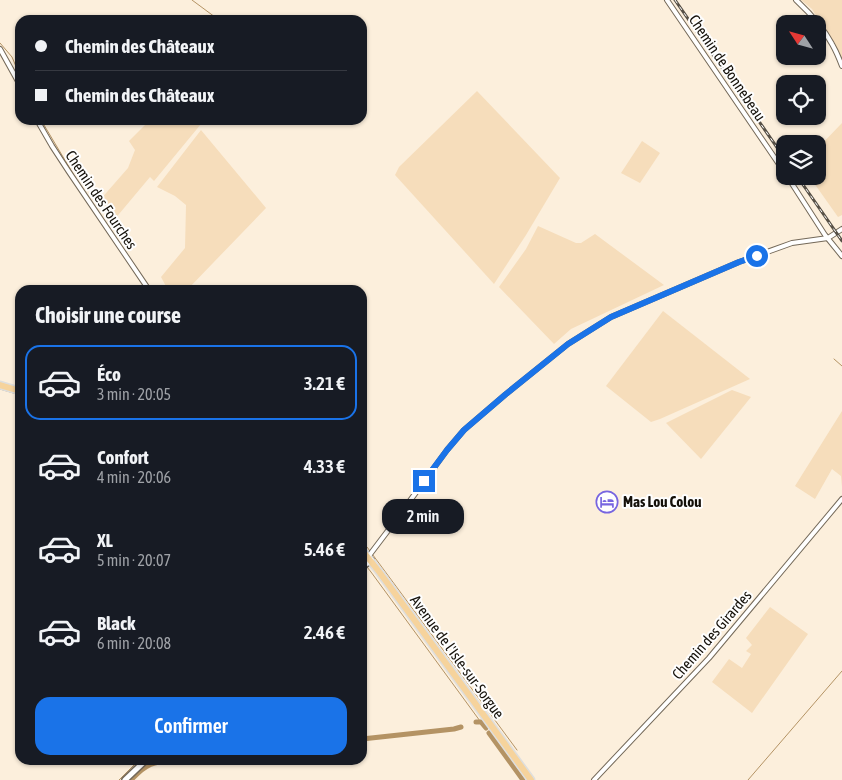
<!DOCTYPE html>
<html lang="fr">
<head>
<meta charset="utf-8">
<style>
	body { margin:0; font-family:"Asap Condensed",sans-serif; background:#20242c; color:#f1f3f6; height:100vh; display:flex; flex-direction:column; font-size:19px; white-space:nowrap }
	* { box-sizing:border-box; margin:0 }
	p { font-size:16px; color:#9ea1a6 }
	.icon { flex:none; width:28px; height:28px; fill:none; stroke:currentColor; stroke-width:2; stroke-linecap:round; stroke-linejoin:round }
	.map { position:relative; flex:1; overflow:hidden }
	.details { position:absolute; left:15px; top:285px; width:352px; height:480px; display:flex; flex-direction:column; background:#171b24; border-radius:15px; box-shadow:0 1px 4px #0004 }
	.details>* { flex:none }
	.guide { position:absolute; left:15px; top:15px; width:352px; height:110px; border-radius:15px; box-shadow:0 1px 4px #0004; display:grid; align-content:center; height:110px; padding:0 20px; background:#171b24 }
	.needle { width:32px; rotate:306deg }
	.fabs { position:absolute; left:776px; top:15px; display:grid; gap:10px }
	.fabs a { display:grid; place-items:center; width:50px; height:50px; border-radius:10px; background:#171b24; box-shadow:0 1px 4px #0004; font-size:25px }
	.end { position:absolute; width:22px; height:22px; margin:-11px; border:6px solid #1a73e8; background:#fff; box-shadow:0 0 0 2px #fff }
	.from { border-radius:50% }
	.bubble { position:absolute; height:35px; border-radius:15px; background:#171b24; box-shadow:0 1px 4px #0004; font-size:16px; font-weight:600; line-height:35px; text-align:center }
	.guide b { display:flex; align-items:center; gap:18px; height:48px; font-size:19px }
	.guide b+b { border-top:1px solid #363941 }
	.guide i { width:12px; height:12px; background:#f1f3f6 }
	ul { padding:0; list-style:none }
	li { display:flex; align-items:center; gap:15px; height:75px; margin:0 10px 8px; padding:0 10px; border:2px solid transparent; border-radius:15px }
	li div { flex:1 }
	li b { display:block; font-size:19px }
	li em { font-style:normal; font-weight:600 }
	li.active { border-color:#1a73e8 }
	li>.icon { width:45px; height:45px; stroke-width:1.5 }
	h2 { padding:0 20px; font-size:22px; line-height:60px }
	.button { display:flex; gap:10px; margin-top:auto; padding:10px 20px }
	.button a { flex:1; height:58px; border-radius:15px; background:#1a73e8; color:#fff; font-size:20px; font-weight:600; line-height:58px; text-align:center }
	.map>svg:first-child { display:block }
</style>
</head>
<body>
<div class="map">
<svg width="842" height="780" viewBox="0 0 842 780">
	<rect width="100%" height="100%" fill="#fcefdc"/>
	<!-- green -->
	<g fill="#f6ddbb">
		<path d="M 801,0 L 842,0 L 842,59 L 812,9 Z"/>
		<path d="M 477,91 L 560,178 L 526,235 L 494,284 L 395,175 L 399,167 Z"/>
		<path d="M 150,120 L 198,120 L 201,124 L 154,181 L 150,177 L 114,220 L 100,200 L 128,168 L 135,150 L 129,141 Z"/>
		<path d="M 842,123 L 842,215 L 838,217 L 809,176 L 818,176 L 818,148 Z"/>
		<path d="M 201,130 L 266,208 L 187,290 L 168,290 L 161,277 L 185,248 L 186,205 L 175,196 L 157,187 Z"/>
		<path d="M 642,141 L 660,153 L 640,183 L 621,173 Z"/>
		<path d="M 538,226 L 576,243 L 581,243 L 595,234 L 664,285 L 571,329 L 554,344 L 499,287 L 526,249 Z"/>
		<path d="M 663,311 L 750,379 L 660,419 L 651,422 L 606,386 Z"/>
		<path d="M 732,390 L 751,397 L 701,459 L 666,423 Z"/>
		<path d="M 842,411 L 842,487 L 841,476 L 832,469 L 815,499 L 795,486 Z"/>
		<path d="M 770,607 L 808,634 L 752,713 L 712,682 L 729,659 L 742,668 L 751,654 L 746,651 L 752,645 L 746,638 Z"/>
	</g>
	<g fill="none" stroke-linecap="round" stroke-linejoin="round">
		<!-- stream -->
		<g stroke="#b49364" stroke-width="1">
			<path d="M 192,0 L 219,20"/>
			<path d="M 0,43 L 12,57 L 20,76"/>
			<path d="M 41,120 L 75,177"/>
			<path d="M 834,359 L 842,366"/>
			<path d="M 0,389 L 20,395"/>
			<path d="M 362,542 L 367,547 L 517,750"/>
			<path d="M 367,567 L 371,572 L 480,721"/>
			<path d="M 119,780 L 139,760"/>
			<path d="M 748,780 L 842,671"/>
		</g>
		<!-- canal -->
		<g stroke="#b49364" stroke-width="5">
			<path d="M 476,722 L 481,722 L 486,728"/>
			<path d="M 489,733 L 523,780"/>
			<path d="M 362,739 L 454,729 L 461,727"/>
			<path d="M 131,780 C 147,763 152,762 176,760"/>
		</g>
		<!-- minor casing -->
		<g stroke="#746959" stroke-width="6">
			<g id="minor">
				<path d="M 667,0 L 785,173"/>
				<path d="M 796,0 C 810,13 823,27 832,44 C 836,51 839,58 842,66"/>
				<path d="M 0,49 L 20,85"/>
				<path d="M 37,120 L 52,146 L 69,172 L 149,290"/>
				<path d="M 787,176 L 825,235 L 842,256"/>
				<path d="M 368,557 L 390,528 L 447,450 L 464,430 L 506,394 L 568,344 L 611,317 L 739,262 L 792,243 L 828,238 L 842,229"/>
				<path d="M 594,780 L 709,658 L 842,499"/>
			</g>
		</g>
		<!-- tertiary casing -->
		<g stroke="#746959" stroke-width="8">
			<g id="tertiary">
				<path d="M 362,567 L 371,560"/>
				<path d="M 125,780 L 146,760"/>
			</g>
		</g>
		<!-- primary casing -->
		<g stroke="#dededd" stroke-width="9">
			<g id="primary">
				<path d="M 0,385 L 20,391"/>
				<path d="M 362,550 L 380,573 L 531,780"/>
			</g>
		</g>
		<!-- minor -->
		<use href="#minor" stroke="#fff" stroke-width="4"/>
		<!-- tertiary -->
		<use href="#tertiary" stroke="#fff" stroke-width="5"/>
		<!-- primary -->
		<use href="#primary" stroke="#f6d39c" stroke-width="6"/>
		<!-- rail casing -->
		<g stroke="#575046" stroke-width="3">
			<g id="rail">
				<path d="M 675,0 L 785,159"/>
				<path d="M 797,176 L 842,241"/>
			</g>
		</g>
		<!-- rail -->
		<use href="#rail" stroke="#fefefe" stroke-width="1" stroke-dasharray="4" stroke-linecap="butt"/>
	</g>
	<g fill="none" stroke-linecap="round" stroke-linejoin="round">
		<!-- route -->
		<path stroke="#1a73e8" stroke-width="6" d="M 424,481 L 447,450 L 464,430 L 506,394 L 568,344 L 611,317 L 739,262 L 757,256"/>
	</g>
	<!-- icons -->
	<defs>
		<g id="hotel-ring" transform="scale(1.125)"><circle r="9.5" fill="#fefefe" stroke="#7765e0" stroke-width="1.5"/><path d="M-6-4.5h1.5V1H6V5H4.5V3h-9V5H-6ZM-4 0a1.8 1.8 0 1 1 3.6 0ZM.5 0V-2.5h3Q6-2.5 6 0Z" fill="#7765e0"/></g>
	</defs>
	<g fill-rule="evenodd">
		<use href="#hotel-ring" x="607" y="502"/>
	</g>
	<g text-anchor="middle" stroke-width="4" stroke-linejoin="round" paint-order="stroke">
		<!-- street labels -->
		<g font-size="15" fill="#15110a" stroke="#fefefe">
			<text transform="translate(727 68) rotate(56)" y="5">Chemin de Bonnebeau</text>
			<text transform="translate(101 200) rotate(56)" y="5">Chemin des Fourches</text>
			<text transform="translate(712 635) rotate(-49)" y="5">Chemin des Girardes</text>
			<text transform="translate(457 657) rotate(54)" y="5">Avenue de l'Isle-sur-Sorgue</text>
		</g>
		<!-- poi labels -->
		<g font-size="15" font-weight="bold" fill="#15110a" stroke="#fefefe" text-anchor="start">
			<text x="623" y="507">Mas Lou Colou</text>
		</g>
	</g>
</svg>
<div class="fabs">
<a><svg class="needle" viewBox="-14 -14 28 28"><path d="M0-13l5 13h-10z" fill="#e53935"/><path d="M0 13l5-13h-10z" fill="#9ea1a6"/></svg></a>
<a><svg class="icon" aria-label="locate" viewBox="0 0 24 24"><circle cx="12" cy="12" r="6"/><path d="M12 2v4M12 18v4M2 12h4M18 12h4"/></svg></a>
<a><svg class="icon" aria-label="layers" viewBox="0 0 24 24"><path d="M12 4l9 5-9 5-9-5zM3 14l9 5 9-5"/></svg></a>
</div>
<i class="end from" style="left:757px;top:256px"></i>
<i class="end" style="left:424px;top:481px"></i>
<div class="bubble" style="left:382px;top:499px;width:82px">2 min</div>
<div class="guide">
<b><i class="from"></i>Chemin des Châteaux</b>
<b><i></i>Chemin des Châteaux</b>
</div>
<section class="details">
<h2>Choisir une course</h2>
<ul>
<li class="active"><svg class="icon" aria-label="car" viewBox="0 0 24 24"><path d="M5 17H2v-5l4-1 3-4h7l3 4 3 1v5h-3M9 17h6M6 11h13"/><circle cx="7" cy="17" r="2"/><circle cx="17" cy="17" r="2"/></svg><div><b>Éco</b><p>3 min · 20:05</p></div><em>3.21 €</em></li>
<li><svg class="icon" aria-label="car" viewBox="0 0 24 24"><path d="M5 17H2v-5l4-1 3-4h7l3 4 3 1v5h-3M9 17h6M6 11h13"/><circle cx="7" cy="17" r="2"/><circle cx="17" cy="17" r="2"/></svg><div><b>Confort</b><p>4 min · 20:06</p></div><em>4.33 €</em></li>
<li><svg class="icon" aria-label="car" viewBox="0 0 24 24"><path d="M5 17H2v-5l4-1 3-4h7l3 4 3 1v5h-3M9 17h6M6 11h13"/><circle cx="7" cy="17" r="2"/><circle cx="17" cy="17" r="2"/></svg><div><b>XL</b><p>5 min · 20:07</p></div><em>5.46 €</em></li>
<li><svg class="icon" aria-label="car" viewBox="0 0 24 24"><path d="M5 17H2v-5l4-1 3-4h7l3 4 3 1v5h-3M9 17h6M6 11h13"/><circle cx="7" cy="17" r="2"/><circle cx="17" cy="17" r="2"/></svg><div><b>Black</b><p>6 min · 20:08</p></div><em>2.46 €</em></li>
</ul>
<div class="button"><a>Confirmer</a></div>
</section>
</div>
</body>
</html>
